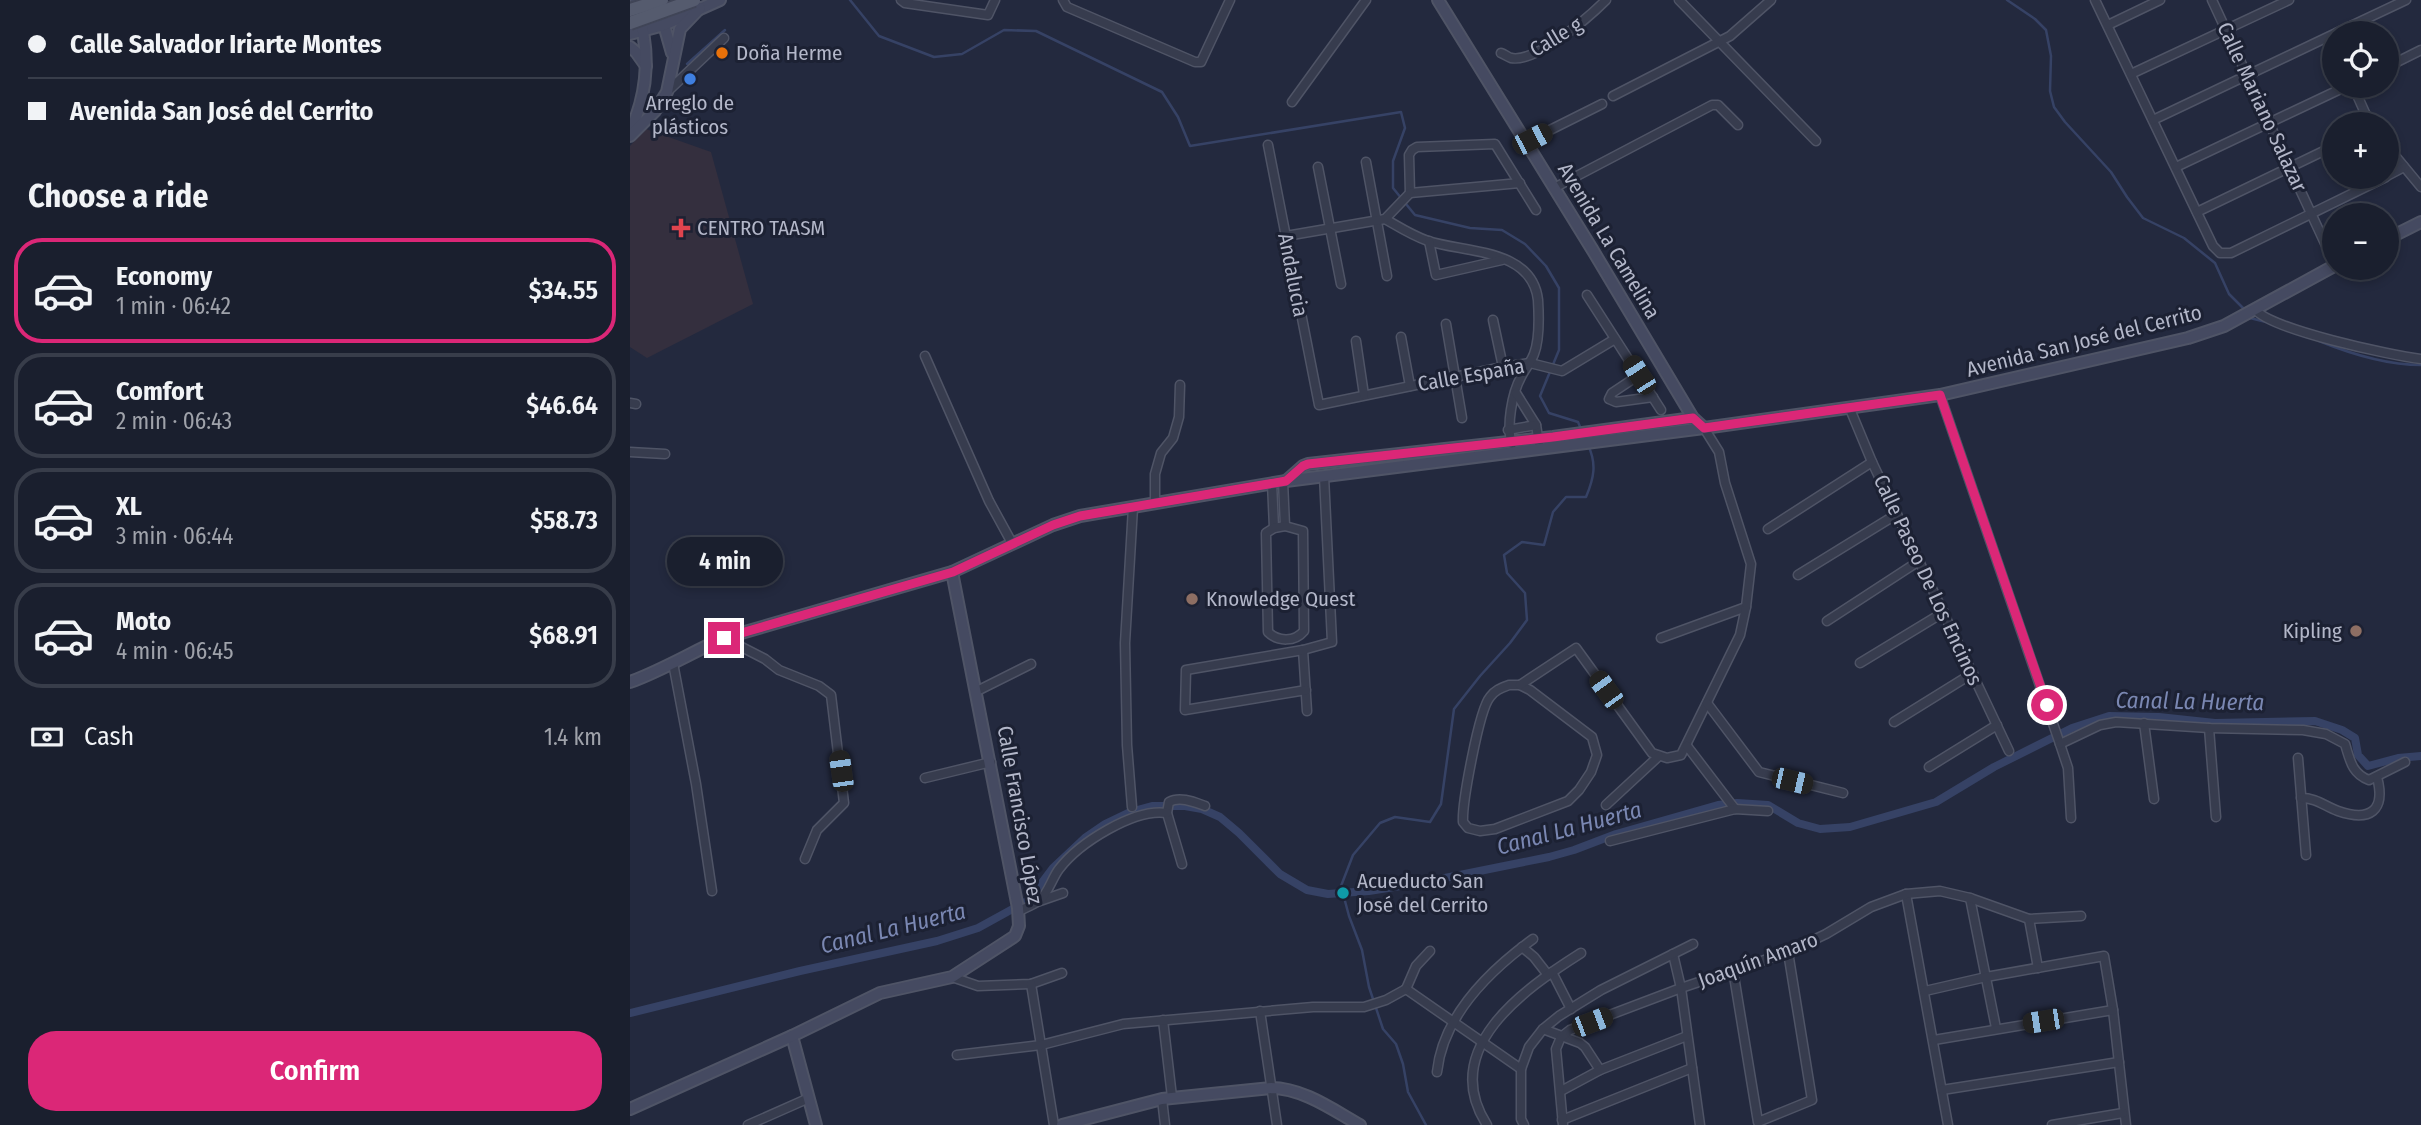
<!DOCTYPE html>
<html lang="en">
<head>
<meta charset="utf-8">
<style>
	body { margin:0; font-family:"Fira Sans Condensed",sans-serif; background:#272c3a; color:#f1f3f6; height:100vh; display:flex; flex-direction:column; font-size:26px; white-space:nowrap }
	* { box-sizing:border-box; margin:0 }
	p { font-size:23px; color:#9fa2aa }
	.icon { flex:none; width:38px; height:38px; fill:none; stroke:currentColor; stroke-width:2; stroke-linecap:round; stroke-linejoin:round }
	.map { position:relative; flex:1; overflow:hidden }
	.drawer { display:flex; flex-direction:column; background:#1a1f2e; width:630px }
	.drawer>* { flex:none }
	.top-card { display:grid; align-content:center; height:154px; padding:0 28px; background:#1a1f2e }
	.fabs { position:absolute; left:1692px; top:21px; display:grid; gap:14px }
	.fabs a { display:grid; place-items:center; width:77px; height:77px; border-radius:50%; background:#1a1f2e; box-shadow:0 4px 10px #0003,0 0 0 2px #383d4a; font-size:35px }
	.end { position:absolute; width:32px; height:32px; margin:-16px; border:9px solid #db2777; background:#fff; box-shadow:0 0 0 4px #fff }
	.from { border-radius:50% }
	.bubble { position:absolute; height:49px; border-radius:24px; background:#1a1f2e; box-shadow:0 4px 10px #0003,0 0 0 2px #383d4a; font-size:23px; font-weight:600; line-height:49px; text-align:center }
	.car { position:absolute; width:21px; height:42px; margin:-21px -10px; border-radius:9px; box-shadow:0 0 5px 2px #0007; background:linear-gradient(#222 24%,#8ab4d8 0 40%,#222 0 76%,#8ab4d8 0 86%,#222 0) }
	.top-card b { display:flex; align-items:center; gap:24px; height:66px; font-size:26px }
	.top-card b+b { border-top:2px solid #383d4a }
	.top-card i { width:18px; height:18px; background:#f1f3f6 }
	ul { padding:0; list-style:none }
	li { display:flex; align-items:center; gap:21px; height:105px; margin:0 14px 10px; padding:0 14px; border:4px solid #383d4a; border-radius:28px }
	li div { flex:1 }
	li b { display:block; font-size:26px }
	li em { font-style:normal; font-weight:600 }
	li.selected { border-color:#db2777 }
	li>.icon { width:63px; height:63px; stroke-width:1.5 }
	h2 { padding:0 28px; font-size:32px; line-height:84px }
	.pay { display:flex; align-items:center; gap:18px; height:77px; padding:0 28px; font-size:26px }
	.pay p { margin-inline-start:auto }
	.action { display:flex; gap:14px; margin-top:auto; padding:14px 28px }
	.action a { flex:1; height:80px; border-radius:28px; background:#db2777; color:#fff; font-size:28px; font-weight:600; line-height:80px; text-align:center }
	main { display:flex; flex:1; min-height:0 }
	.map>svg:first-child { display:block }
</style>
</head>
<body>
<main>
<section class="drawer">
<div class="top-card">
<b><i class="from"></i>Calle Salvador Iriarte Montes</b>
<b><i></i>Avenida San José del Cerrito</b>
</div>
<h2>Choose a ride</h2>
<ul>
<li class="selected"><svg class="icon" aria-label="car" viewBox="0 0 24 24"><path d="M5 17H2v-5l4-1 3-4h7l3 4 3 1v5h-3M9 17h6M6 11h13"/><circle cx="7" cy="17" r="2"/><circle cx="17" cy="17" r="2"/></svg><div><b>Economy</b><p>1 min · 06:42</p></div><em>$34.55</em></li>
<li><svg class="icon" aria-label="car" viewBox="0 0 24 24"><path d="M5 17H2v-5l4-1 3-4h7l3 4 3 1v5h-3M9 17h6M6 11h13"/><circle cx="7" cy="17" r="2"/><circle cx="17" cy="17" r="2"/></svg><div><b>Comfort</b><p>2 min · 06:43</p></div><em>$46.64</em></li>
<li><svg class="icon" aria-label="car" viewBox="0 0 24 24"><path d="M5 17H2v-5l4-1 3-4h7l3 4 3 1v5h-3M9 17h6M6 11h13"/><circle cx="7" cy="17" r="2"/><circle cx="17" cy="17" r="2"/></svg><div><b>XL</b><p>3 min · 06:44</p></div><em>$58.73</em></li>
<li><svg class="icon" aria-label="car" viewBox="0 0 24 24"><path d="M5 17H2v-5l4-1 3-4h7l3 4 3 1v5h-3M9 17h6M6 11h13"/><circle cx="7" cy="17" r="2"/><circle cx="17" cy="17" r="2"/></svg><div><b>Moto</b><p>4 min · 06:45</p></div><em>$68.91</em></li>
</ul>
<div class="pay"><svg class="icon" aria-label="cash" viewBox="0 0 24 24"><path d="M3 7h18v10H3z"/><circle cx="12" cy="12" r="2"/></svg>Cash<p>1.4 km</p></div>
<div class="action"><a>Confirm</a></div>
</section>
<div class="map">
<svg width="1791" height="1125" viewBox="0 0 1791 1125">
	<rect width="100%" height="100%" fill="#23293e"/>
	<!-- medical -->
	<path fill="#342f3e" d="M 16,129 L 81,152 L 123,304 L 17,358 L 0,347 L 0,146 Z"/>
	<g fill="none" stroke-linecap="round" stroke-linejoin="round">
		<!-- stream -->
		<g stroke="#364265" stroke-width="2.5">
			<path d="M 220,0 L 249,36 L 304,57 L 332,54 L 374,30 L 406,31 L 532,92 L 548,117 L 560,146 L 771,112 L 775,128 L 763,161 L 763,188 L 785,215 L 840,228 L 872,230 L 895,244 L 916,266 L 929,288 L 929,350 L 910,396 L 919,413 L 948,422 L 951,429"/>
			<path d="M 1377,0 L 1405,19 L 1416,30 L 1421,56 L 1420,91 L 1424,107 L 1435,122 L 1481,172 L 1497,197 L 1513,218 L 1554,238 L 1585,263 L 1599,294 L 1614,309"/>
			<path d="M 57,64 L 95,30"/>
			<path d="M 1620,318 L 1640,323"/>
			<path d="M 1689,341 C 1721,354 1757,365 1791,365"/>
			<path d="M 796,1125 L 778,1092 L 773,1064 L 766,1044 L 753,1029 L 739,987 L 732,950 L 719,916 L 711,886 L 723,855 L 750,823 L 765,817 L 800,822 L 811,804 L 824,709 L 850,676 L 880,643 L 897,620 L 895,593 L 877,573 L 874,555 L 892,542 L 914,545 L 923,512 L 936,497 L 956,497 C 964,478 967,464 958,445"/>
		</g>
		<!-- canal -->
		<path stroke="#364265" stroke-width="8" d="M 0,1013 L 170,971 L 307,941 L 348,928 L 399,900 L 423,868 L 456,837 L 475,824 L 500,812 L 522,806 L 555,806 L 572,809 L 590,817 L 609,833 L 650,874 L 677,890 L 698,894 L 739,891 L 795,882 L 919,857 L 944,850 L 986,834 L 1088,805 L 1107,803 L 1138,805 L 1168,823 L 1190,829 L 1220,827 L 1306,802 L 1364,767 L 1442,728 L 1479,716 L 1529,717 L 1585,723 L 1685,721 L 1712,730 L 1725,738 L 1728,755 L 1738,766 L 1768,758 L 1791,756"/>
		<!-- street casing -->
		<g stroke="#4f5466" stroke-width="11">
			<g id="street">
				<path d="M 271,0 L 275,3 L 358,15 L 365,0"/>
				<path d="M 433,0 L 437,7 L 565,62 L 571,62 L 600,0"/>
				<path d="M 1049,0 L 1186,141"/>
				<path d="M 1465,0 L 1583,246 L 1590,253 L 1601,253 L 1756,177"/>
				<path d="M 1582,0 L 1699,252 L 1704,257"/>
				<path d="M 1478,25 L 1530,0"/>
				<path d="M 1706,33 L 1776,0"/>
				<path d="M 871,53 C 874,54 878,57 881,58 C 906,63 959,17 976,0"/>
				<path d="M 1757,67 L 1791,50"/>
				<path d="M 1501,74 L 1659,0"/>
				<path d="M 1723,86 L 1740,124"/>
				<path d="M 37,92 L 94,38"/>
				<path d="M 983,96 L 1100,36 L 1141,0"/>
				<path d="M 662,102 L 736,0"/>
				<path d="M 1523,120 L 1704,34"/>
				<path d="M 896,142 L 972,104"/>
				<path d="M 638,145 L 689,405 L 873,367 L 900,363 L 932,371 L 985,339"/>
				<path d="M 1757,146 L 1791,187"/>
				<path d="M 736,162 L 757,276"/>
				<path d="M 688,167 L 711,284"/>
				<path d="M 1546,167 L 1717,86"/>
				<path d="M 1757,176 L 1774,167"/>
				<path d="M 924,188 L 1082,105 L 1088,105 L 1108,125"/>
				<path d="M 780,193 L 779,155 L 782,150 L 787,147 L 865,144 L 906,210"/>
				<path d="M 780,193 L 890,183"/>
				<path d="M 1567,212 L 1704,146"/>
				<path d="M 755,219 C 769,227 783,236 798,241 C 835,253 902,248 908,300 C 909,316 910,339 904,354 C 901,362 895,369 891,377 C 882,393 876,427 882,444"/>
				<path d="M 656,236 L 755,219 L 780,193"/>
				<path d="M 799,241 L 806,275 L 872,260"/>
				<path d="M 957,295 L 1031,410"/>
				<path d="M 1625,309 C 1638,329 1763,356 1791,359"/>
				<path d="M 863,320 L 873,367"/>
				<path d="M 816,324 L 832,418"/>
				<path d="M 771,337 L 780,386"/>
				<path d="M 726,341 L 734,395"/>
				<path d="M 295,356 L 359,501 L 382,543"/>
				<path d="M 1009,375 L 982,393 L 979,399 L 986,402 L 1023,397"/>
				<path d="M 886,393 L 906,425 L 909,443"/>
				<path d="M 1310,395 L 1430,744 L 1438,768 L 1441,818"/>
				<path d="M 0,403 L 6,404"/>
				<path d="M 1220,409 L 1242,462 L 1379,751"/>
				<path d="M 878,430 L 906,425"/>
				<path d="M 0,452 L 35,454"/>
				<path d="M 653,481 L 655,526"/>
				<path d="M 642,483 L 644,528"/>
				<path d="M 525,504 L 525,474 L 531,453 L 543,438 L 549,417 L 550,385"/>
				<path d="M 655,526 L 673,531 L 674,631 C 665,642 648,642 638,632 L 636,533 L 644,528 Z"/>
				<path d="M 1138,529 L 1242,462"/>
				<path d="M 1168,575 L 1267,514"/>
				<path d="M 1197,621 L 1289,561"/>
				<path d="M 94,638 L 135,659 L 149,670 L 189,686 L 201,695 L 214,803 L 187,830 L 175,859"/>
				<path d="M 1031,638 L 1116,607"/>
				<path d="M 673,650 L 677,711"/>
				<path d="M 43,663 L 66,784 L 82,891"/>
				<path d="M 1230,663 L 1314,612"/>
				<path d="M 879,685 L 890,685 L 900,690 L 962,737 L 967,755 L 961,772 L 949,790 L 938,801 L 865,829 L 850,831 L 838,828 L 833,822 C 832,803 849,710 860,697 C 865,690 871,688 879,685 Z"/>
				<path d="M 890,685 L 946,648 L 1022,753 L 1037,758 L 1051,755 L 1110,635 L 1116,607 L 1121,564 L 1095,483 L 1089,452 L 1074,428"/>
				<path d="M 676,690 L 555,710 L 556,670 L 673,650 L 702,642 L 694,476"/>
				<path d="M 347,691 L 401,664"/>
				<path d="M 1077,703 L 1129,772 L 1213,793"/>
				<path d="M 1264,722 L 1343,673"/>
				<path d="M 1514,723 L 1524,799"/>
				<path d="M 1579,728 L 1586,817"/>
				<path d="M 1430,744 L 1470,725 L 1486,722 L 1579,728 L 1673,730 L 1696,734 L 1715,744 C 1720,760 1722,774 1739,780 L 1775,762"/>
				<path d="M 1057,746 L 1105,809"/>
				<path d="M 1668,758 L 1676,855"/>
				<path d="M 1299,767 L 1367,725"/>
				<path d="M 295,778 L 361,762"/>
				<path d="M 1671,798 C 1687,798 1694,806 1708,811 C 1740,822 1756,811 1747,777"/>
				<path d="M 976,805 L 1029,756"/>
				<path d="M 502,807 L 497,745 L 495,643 L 503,507"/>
				<path d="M 980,841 L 1105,809 L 1138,811"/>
				<path d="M 552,864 L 537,813 L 539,802 C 550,796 564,802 575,806"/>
				<path d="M 1276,894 L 1318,1125"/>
				<path d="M 1340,898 L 1366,1028"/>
				<path d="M 410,901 L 433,893"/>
				<path d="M 389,911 C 395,908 403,905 409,901 C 418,894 422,878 429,869 C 449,843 504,808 537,813"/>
				<path d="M 1399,919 L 1408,968"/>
				<path d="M 892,947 L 904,957 L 918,975"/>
				<path d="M 1043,954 L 1051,988 L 1070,1125"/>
				<path d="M 1103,970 L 1128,1122 L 1182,1100 L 1158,952"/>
				<path d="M 922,972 L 941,1009"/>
				<path d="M 322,977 L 348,986 L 401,984 L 432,973"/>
				<path d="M 401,984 L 424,1125"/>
				<path d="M 776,989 L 891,1069"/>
				<path d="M 776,989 L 786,966 L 800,951"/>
				<path d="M 1295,991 L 1356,977 L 1474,956 L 1483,1010 L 1496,1125"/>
				<path d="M 630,1011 L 647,1125"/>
				<path d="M 533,1020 L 542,1097"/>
				<path d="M 913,1029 L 950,1043 L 955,1047 L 970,1070"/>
				<path d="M 1304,1040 L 1483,1010"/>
				<path d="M 327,1055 L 411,1045 L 493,1024 L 683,1007 L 734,1007 L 756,1000 L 776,989"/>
				<path d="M 807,1072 C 813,1015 859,971 903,939"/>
				<path d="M 1312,1090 L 1489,1062"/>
				<path d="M 931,1091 L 970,1070 L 1057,1036"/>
				<path d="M 532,1099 L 535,1125"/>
				<path d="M 932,1120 L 1062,1068"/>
				<path d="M 118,1125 L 179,1098"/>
				<path d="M 857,1125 C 808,1049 894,989 951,953"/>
				<path d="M 894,1125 L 891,1119 L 891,1069 L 899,1047 L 913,1029 L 929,1016 L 971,990 L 1063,944"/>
				<path d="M 933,1125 L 926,1049 L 931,1037 L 940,1030 L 1051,988 L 1158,952 L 1196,934 L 1241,907 L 1276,894 L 1310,891 L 1340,898 L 1399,919 L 1451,916"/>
				<path d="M 1422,1125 L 1493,1113"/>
			</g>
		</g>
		<!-- secondary casing -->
		<g stroke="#4f5466" stroke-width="14">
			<g id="secondary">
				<path d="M 808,0 L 962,249 L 1063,418 L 1074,428"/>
				<path d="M 32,18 L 42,53"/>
				<path d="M 0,34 L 34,25 L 90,0"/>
				<path d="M 0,47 L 6,52 L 16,66"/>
				<path d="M 0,132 C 21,86 19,47 6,0"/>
				<path d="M 0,136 L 25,111 L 37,92 L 50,29 L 70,8"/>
				<path d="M 1757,239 L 1791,222"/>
				<path d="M 656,481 L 673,466 L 678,464 L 923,437 L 1063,418"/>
				<path d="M 0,682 C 33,670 62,652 94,638 L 322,572 L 423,525 L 450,516 L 656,481 L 1074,428 L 1310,395 L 1558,338 L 1594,326 L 1704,266"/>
				<path d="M 162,1036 L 186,1125"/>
				<path d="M 0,1109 L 162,1036 L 250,993 L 322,977 L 385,936 L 389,926 L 388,908 L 322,572"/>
				<path d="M 432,1125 L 532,1099 L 641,1088 C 673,1088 703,1110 730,1125"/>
			</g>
		</g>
		<!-- street -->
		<use href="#street" stroke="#373c4e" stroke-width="8"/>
		<!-- secondary -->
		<use href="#secondary" stroke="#454a61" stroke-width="10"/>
		<!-- primary-bridge casing -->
		<g stroke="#404557" stroke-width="16" stroke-linecap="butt">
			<g id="primary-bridge">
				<path d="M 0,10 L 32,0"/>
				<path d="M 0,23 L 64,0"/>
			</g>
		</g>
		<!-- primary-bridge -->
		<use href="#primary-bridge" stroke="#555b6e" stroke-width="12"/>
	</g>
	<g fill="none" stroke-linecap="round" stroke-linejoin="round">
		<!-- route -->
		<path stroke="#db2777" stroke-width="9" d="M 94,638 L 323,572 L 423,525 L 450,516 L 656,481 L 673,466 L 678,464 L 923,437 L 1063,418 L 1074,428 L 1310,395 L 1417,705"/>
	</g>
	<!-- markers -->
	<circle fill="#e8710a" stroke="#1c2133" stroke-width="2.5" cx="92" cy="53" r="7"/>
	<circle fill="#3f7fe0" stroke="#1c2133" stroke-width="2.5" cx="60" cy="79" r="7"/>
	<path fill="#e0444e" stroke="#1c2133" stroke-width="2.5" d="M47.5 217.5h7v7h7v7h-7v7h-7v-7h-7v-7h7z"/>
	<g fill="#8d6e63" stroke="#1c2133" stroke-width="2.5">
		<circle cx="562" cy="599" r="7"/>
		<circle cx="1726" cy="631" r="7"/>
	</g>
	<circle fill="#0f9aa8" stroke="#1c2133" stroke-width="2.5" cx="713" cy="893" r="7"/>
	<g text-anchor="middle" stroke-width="6" stroke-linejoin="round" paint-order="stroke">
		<!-- street labels -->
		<g font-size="21" fill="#b3b7c9" stroke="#1c2133">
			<text transform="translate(926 37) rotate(-31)" y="7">Calle g</text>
			<text transform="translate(1632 107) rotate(65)" y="7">Calle Mariano Salazar</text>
			<text transform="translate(979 241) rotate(59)" y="7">Avenida La Camelina</text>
			<text transform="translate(663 275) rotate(79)" y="7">Andalucia</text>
			<text transform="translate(1454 341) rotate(-14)" y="7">Avenida San José del Cerrito</text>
			<text transform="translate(841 375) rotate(-10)" y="7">Calle España</text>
			<text transform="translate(1298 580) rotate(65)" y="7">Calle Paseo De Los Encinos</text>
			<text transform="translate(390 815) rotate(80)" y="7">Calle Francisco López</text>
			<text transform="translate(1128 960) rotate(-20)" y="7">Joaquín Amaro</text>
		</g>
		<!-- poi labels -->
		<g font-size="21" fill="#b3b7c9" stroke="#1c2133" text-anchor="start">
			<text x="106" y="60">Doña Herme</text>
			<text x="60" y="110" text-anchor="middle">Arreglo de<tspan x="60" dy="24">plásticos</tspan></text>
			<text x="67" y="235">CENTRO TAASM</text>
			<text x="576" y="606">Knowledge Quest</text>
			<text x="1712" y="638" text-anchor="end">Kipling</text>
			<text x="727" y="888">Acueducto San<tspan x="727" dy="24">José del Cerrito</tspan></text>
		</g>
		<!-- water labels -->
		<g font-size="23" font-style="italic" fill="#7a87b2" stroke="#1c2133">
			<text transform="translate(1560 701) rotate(1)" y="8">Canal La Huerta</text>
			<text transform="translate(939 828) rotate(-15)" y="8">Canal La Huerta</text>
			<text transform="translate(263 928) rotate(-14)" y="8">Canal La Huerta</text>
		</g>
	</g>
</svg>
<div class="fabs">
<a><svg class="icon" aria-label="locate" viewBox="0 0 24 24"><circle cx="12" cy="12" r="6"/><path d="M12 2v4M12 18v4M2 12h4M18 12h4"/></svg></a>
<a>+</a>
<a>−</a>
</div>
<i class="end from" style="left:1417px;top:705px"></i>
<i class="end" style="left:94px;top:638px"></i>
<div class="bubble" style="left:37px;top:537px;width:116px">4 min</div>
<i class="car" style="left:902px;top:139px;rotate:63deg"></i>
<i class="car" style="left:1009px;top:375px;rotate:327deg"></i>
<i class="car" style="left:976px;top:690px;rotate:324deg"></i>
<i class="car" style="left:211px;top:771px;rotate:352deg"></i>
<i class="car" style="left:1162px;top:781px;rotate:103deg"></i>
<i class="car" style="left:1413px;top:1021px;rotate:261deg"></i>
<i class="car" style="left:962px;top:1022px;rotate:69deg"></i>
</div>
</main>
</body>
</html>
